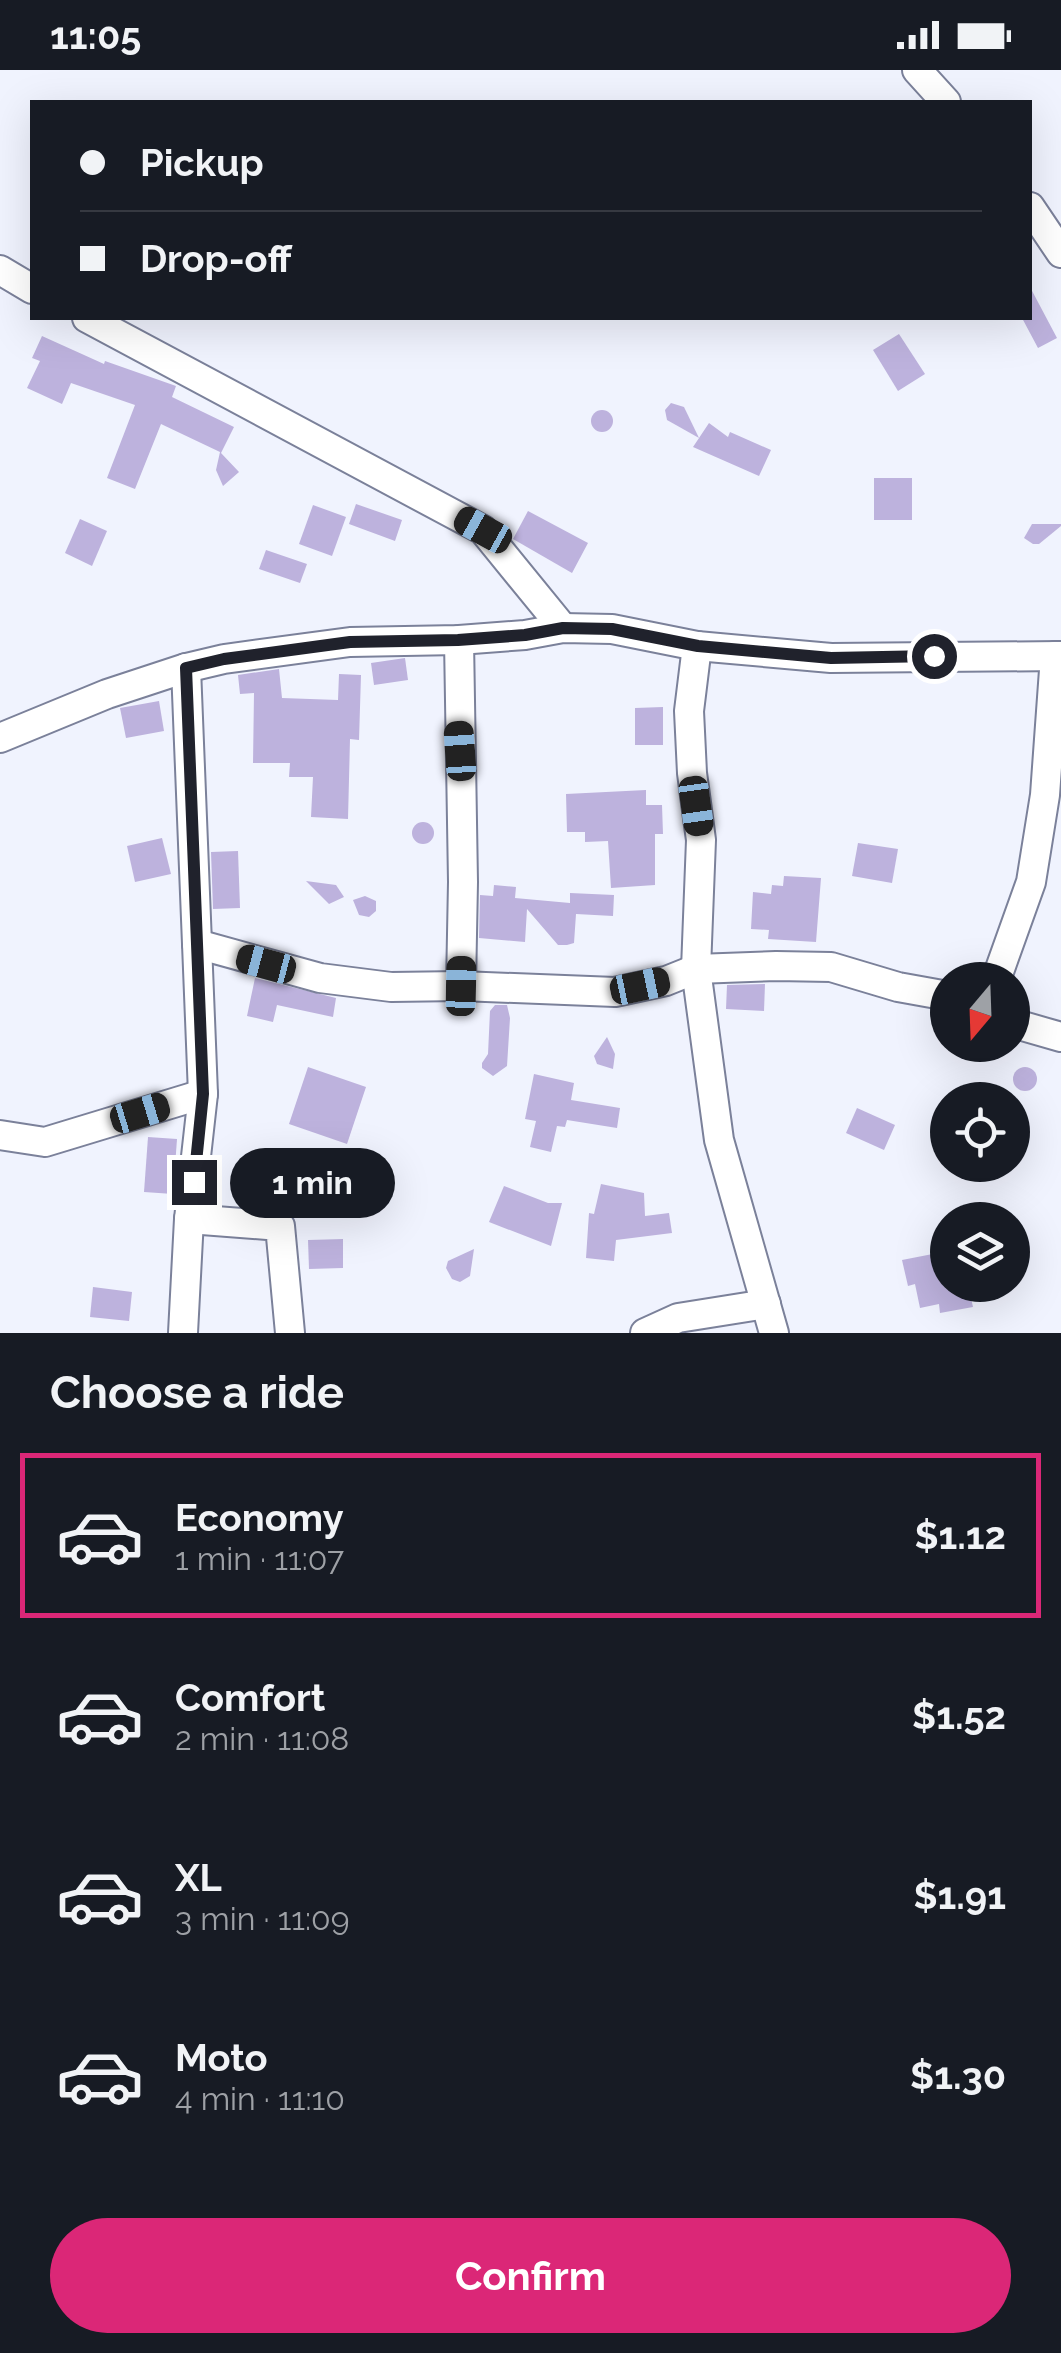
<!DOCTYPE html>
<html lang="en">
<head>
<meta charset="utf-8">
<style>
	body { margin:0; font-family:Raleway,sans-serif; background:#242831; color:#f1f3f6; height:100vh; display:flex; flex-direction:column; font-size:38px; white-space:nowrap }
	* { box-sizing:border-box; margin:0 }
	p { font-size:32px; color:#9ea1a6 }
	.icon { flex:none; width:55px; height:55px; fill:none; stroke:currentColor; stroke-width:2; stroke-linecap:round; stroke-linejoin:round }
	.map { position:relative; height:1263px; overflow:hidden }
	.side { display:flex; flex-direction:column; background:#171b24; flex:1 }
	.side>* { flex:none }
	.top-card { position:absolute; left:30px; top:30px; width:1002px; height:220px; border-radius:0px; box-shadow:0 10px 40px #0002; display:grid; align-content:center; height:220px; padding:0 50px; background:#171b24 }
	.needle { width:65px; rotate:199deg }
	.tools { position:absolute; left:930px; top:892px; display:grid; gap:20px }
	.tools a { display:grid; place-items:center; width:100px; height:100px; border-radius:50%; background:#171b24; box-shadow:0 10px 40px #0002; font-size:50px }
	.end { position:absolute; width:45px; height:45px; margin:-22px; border:12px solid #20222c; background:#fff; box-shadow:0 0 0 5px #fff }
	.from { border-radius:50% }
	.bubble { position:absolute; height:70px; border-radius:35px; background:#171b24; box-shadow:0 10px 40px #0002; font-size:32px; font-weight:700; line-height:70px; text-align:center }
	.car { position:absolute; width:30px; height:60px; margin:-30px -15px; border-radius:12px; box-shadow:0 0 8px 2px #0007; background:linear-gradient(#222 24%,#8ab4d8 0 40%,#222 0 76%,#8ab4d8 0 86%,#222 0) }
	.top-card b { display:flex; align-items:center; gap:35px; height:95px; font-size:38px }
	.top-card b+b { border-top:2px solid #363941 }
	.top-card i { width:25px; height:25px; background:#f1f3f6 }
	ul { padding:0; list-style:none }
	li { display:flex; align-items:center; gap:30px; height:165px; margin:0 20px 15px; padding:0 30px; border:5px solid transparent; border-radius:0px }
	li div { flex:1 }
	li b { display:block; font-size:38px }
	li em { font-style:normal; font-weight:700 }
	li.active { border-color:#db2777 }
	li>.icon { width:90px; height:90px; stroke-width:1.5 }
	h2 { padding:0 50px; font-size:45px; line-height:120px }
	.button { display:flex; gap:20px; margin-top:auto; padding:20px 50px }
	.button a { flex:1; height:115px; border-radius:60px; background:#db2777; color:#fff; font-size:40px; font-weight:700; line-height:115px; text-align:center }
	.status { display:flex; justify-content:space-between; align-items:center; height:70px; padding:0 50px; background:#171b24; direction:ltr }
	.status svg { height:28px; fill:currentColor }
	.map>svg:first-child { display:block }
</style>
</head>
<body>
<div class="status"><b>11:05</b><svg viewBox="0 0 49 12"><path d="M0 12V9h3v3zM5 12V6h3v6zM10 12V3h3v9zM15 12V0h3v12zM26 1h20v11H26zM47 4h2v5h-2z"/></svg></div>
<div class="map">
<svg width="1061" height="1263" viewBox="0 0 1061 1263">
	<rect width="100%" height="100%" fill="#f0f3fe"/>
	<!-- building -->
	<g fill="#bdb2dd">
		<path d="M 1030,217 L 1057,268 L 1038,278 L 1022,248 L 1030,248 Z"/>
		<path d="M 899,264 L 925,304 L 898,321 L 873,280 Z"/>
		<path d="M 42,266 L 104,294 L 105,291 L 176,316 L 172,327 L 234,357 L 221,383 L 239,402 L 223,416 L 216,400 L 220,382 L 161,354 L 135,419 L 107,408 L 135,335 L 71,313 L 62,334 L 27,318 L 40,291 L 32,288 Z"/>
		<path d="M 671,333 L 684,337 L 699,368 L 667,350 L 665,340 Z"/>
		<circle cx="602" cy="351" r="11"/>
		<path d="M 709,353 L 728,367 L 730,362 L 771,380 L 759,406 L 693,377 Z"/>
		<rect x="874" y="408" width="38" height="42"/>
		<path d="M 356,434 L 402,450 L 395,471 L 349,454 Z"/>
		<path d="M 313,435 L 346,447 L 332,486 L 299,474 Z"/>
		<path d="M 528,441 L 588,473 L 572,503 L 513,469 Z"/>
		<path d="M 80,449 L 107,461 L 92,496 L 65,483 Z"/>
		<path d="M 1032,454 L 1061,454 L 1061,456 L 1039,474 L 1033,474 L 1024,468 Z"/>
		<path d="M 266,480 L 307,494 L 300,513 L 259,499 Z"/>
		<path d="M 405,588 L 408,610 L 374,615 L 371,593 Z"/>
		<path d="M 279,599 L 282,628 L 338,630 L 339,604 L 361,605 L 359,670 L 350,669 L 348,749 L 311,747 L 313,707 L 289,707 L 290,693 L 253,693 L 254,623 L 240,624 L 238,605 Z"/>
		<path d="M 159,631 L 164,661 L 126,668 L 120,638 Z"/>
		<path d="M 663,637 L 663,675 L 635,675 L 635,638 Z"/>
		<path d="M 646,720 L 646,735 L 662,735 L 663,764 L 655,764 L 655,815 L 611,818 L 608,771 L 585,772 L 585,762 L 567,762 L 566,724 Z"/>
		<circle cx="423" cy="763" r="11"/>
		<path d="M 162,768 L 171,804 L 135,812 L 127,776 Z"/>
		<path d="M 858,773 L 898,779 L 892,813 L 852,806 Z"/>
		<path d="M 238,781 L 240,838 L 213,839 L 211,782 Z"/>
		<path d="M 784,806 L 821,808 L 816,872 L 768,869 L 769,860 L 751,859 L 753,822 L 771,824 L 772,815 L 783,816 Z"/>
		<path d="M 306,811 L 336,815 L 344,827 L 329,834 Z"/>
		<path d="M 494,815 L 516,817 L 515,828 L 570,833 L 570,823 L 614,825 L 613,846 L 576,844 L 574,873 L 567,875 L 558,875 L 527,839 L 525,872 L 479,868 L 480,825 L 493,826 Z"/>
		<path d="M 365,826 L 376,831 L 376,841 L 369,847 L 359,845 L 353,830 Z"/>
		<path d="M 255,908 L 336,928 L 333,947 L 277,935 L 273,952 L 247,946 Z"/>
		<path d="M 765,914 L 764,941 L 726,939 L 727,915 Z"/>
		<path d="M 495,935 L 507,935 L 510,948 L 507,996 L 493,1006 L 482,998 L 482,993 L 488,984 L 490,941 Z"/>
		<path d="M 607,967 L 615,984 L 613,999 L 597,994 L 594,986 Z"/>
		<circle cx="1025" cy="1009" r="12"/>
		<path d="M 308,997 L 366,1017 L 347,1074 L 289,1054 Z"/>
		<path d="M 534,1004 L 574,1013 L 571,1030 L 620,1038 L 617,1058 L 567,1050 L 565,1057 L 557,1056 L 551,1082 L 530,1077 L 536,1051 L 525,1049 Z"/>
		<path d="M 857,1038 L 895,1055 L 884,1080 L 846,1063 Z"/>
		<path d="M 148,1067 L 177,1069 L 173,1124 L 144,1122 Z"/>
		<path d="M 601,1114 L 644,1123 L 645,1146 L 669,1143 L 672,1163 L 616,1170 L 614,1191 L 586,1188 L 589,1143 L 594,1144 Z"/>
		<path d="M 504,1116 L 548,1133 L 562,1133 L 551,1176 L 489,1152 Z"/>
		<path d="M 343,1169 L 343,1198 L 309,1199 L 308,1170 Z"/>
		<path d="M 474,1179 L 470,1206 L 460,1212 L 452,1209 L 446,1198 L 448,1191 Z"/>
		<path d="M 948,1181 L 948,1215 L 968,1215 L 973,1237 L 940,1243 L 939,1234 L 920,1238 L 915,1214 L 908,1216 L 902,1190 Z"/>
		<path d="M 93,1217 L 132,1222 L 129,1251 L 90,1247 Z"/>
	</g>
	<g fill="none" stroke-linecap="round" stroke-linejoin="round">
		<!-- minor casing -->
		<g stroke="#7b819a" stroke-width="32">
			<g id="minor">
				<path d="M 917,0 L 946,32"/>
				<path d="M 1030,137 L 1061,183"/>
				<path d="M 0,200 L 32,219"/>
				<path d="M 87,248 L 483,460 L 563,558"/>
				<path d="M 459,570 L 463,812 L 461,916"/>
				<path d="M 697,576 L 689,641 L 692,703 L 701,770 L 696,899 L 719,1070 L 774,1263"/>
				<path d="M 0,668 L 107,624 L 186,598 L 224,589 L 350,572 L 459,570 L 525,565 L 563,558 L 612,559 L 697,576 L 831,588 L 1061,586"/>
				<path d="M 197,874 L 320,908 L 391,917 L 461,916 L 615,922 L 666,911 L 696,899 L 776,896 L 831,897 L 898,917 L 948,926"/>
				<path d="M 996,910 L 1031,812 L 1045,725 L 1055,586"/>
				<path d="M 1012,953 L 1061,967"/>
				<path d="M 0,1065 L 45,1072 L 203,1024"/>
				<path d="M 189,1149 L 280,1156 L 290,1263"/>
				<path d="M 183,1263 L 189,1149 L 203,1024 L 186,598"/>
				<path d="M 645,1263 L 678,1248 L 766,1234"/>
			</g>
		</g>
		<!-- minor -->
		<use href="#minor" stroke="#fff" stroke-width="28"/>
	</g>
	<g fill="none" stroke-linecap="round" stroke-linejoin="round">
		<!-- route -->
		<path stroke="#20222c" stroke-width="12" d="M 194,1112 L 203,1024 L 186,598 L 224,589 L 350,572 L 458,570 L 525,565 L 563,558 L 612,559 L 698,576 L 831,588 L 934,586"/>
	</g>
</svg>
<div class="tools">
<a><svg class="needle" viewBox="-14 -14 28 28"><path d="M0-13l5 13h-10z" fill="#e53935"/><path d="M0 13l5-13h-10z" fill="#9ea1a6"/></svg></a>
<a><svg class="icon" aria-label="locate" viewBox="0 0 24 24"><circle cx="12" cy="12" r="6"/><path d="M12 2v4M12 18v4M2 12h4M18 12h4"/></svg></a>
<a><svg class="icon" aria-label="layers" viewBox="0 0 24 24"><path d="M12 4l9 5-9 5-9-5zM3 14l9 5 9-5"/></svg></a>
</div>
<i class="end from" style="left:934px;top:586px"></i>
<i class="end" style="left:194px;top:1112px"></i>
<div class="bubble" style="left:230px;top:1078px;width:165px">1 min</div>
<i class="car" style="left:483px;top:460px;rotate:299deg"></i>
<i class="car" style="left:460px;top:681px;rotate:356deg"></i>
<i class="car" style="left:696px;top:736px;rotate:172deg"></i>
<i class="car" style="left:266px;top:894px;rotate:285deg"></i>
<i class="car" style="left:461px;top:916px;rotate:1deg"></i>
<i class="car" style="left:640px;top:916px;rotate:78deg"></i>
<i class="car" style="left:140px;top:1043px;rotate:73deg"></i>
<div class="top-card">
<b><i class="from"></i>Pickup</b>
<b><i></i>Drop-off</b>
</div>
</div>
<section class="side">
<h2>Choose a ride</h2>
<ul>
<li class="active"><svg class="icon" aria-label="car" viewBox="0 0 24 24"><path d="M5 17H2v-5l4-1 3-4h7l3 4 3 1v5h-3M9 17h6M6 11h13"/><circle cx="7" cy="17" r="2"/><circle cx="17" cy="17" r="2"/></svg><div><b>Economy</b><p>1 min · 11:07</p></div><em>$1.12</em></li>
<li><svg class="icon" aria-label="car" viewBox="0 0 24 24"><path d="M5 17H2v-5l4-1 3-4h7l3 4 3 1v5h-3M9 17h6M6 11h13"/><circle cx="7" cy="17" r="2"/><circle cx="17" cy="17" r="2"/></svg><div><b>Comfort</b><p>2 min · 11:08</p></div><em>$1.52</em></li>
<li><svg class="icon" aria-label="car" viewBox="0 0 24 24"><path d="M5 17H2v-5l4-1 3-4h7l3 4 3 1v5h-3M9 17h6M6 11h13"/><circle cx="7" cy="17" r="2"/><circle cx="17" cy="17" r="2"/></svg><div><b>XL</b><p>3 min · 11:09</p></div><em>$1.91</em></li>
<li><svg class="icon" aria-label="car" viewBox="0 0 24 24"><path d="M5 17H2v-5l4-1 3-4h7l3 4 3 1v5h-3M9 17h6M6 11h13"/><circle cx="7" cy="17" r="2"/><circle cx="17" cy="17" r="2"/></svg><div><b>Moto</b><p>4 min · 11:10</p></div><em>$1.30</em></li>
</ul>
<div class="button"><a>Confirm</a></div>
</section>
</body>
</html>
